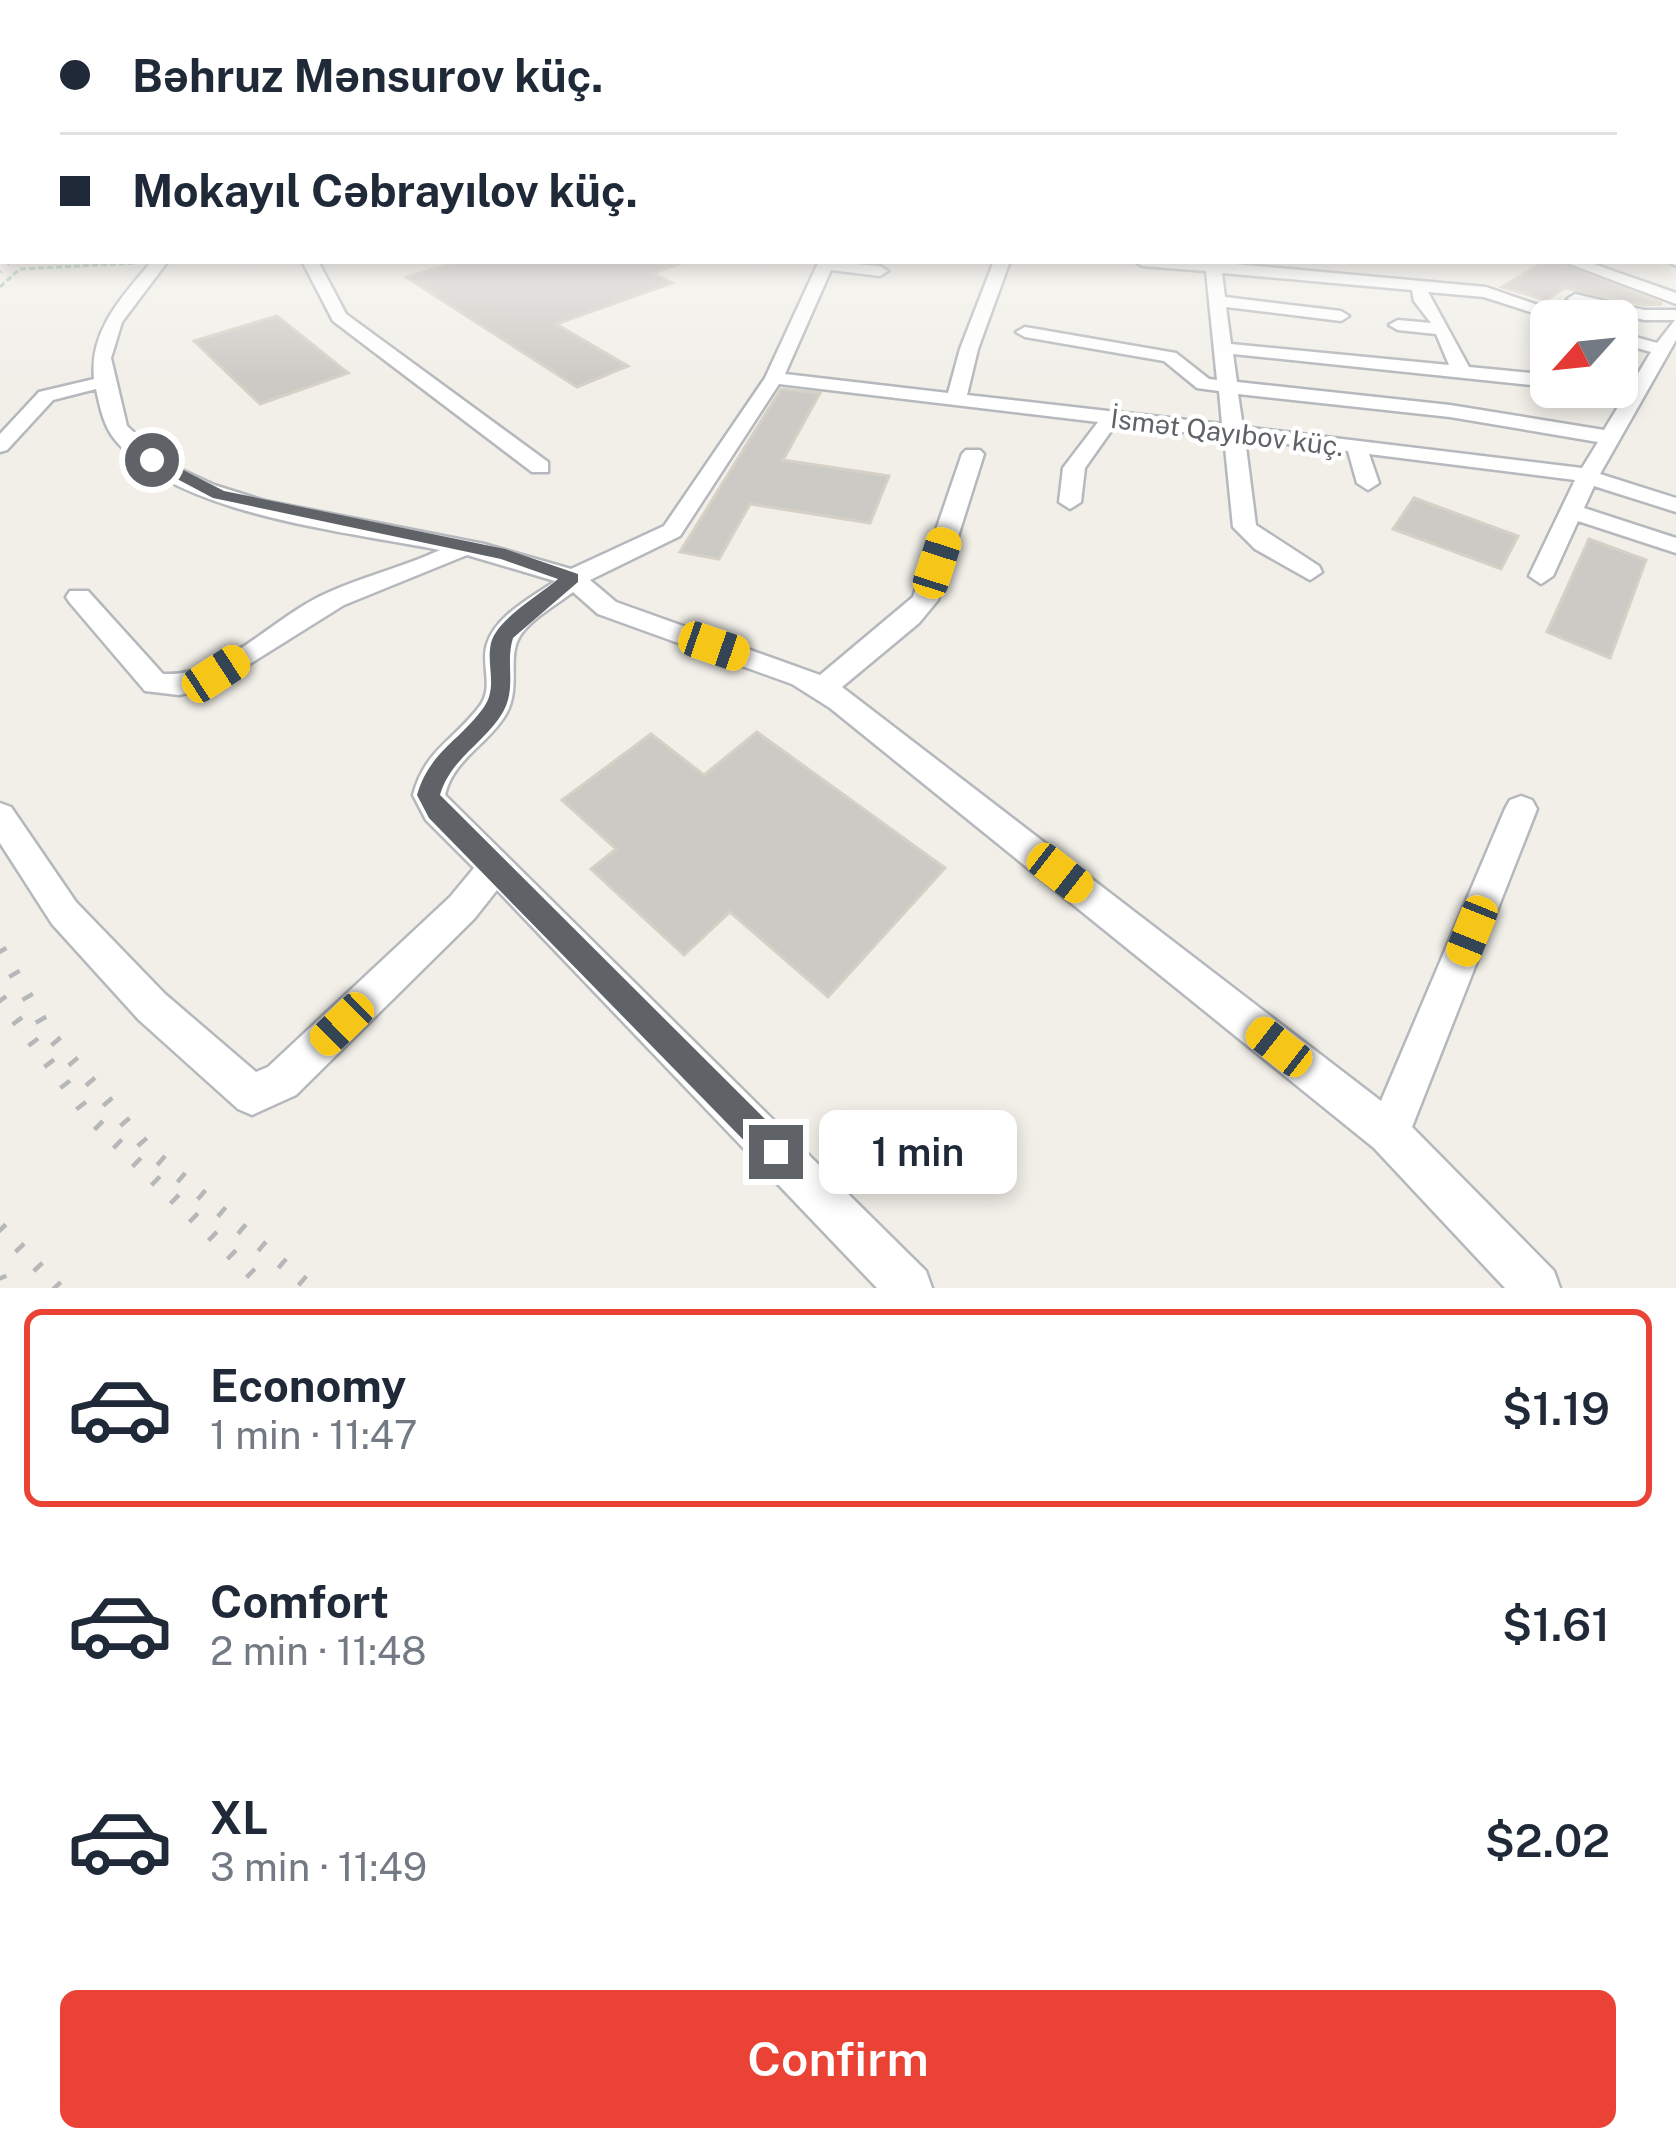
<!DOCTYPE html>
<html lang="en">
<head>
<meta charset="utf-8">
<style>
	body { margin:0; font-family:"Public Sans",sans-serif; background:#f6f6f7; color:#1f2937; height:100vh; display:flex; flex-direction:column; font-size:45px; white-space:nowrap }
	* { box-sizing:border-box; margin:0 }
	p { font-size:39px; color:#747a83 }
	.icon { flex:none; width:66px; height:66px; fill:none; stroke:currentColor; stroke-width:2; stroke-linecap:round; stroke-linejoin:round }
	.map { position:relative; height:1288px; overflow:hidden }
	.side { display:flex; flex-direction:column; background:#fff; flex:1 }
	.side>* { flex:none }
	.top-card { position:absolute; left:0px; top:0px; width:1677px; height:264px; box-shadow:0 6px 18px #0003; display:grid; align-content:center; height:264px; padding:0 60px; background:#fff }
	.needle { width:78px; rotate:243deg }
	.controls { position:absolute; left:1530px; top:300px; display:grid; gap:24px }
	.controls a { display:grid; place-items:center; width:108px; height:108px; border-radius:18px; background:#fff; box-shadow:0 6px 18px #0003; font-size:60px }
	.end { position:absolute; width:54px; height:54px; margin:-27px; border:15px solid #5f6368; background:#fff; box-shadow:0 0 0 6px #fff }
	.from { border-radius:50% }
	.bubble { position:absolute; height:84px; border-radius:18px; background:#fff; box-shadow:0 6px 18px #0003; font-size:39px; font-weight:600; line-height:84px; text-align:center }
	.car { position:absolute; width:36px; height:72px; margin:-36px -18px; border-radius:15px; box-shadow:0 0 9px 3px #0007; background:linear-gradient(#f5c518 24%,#345 0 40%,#f5c518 0 76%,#345 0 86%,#f5c518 0) }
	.top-card b { display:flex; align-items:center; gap:42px; height:114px; font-size:45px }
	.top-card b+b { border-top:3px solid #e0e1e3 }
	.top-card i { width:30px; height:30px; background:#1f2937 }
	ul { padding:21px 0 0; list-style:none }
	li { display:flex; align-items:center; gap:36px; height:198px; margin:0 24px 18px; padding:0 36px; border:6px solid transparent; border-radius:18px }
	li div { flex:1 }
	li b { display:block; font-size:45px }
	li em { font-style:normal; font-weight:600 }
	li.active { border-color:#ea4335 }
	li>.icon { width:108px; height:108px; stroke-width:1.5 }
	.primary-button { display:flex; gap:24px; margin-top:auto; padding:24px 60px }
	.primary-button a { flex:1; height:138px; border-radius:18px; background:#ea4335; color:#fff; font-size:48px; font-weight:600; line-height:138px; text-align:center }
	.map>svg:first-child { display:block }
</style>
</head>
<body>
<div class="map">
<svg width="1676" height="1288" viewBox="0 0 1676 1288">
	<rect width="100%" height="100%" fill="#f1efe8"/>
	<!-- building -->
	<g fill="#cccac5" stroke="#d6d1c6" stroke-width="3">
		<path d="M 461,261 L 678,261 L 679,264 L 653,273 L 672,283 L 556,324 L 628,366 L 577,387 L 406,277 Z"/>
		<path d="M 1545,261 L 1558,261 L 1662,304 L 1645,305 L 1565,288 L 1546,300 L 1502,287 Z"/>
		<path d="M 277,316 L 348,373 L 260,404 L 194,341 Z"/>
		<path d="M 781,389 L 820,393 L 783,460 L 889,476 L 870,523 L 750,504 L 719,559 L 680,552 Z"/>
		<path d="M 1414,498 L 1518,536 L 1501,569 L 1393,529 Z"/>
		<path d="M 1589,539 L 1646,560 L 1610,658 L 1547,632 Z"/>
		<path d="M 757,732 L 945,868 L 828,997 L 730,912 L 684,955 L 591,869 L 616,849 L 562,800 L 651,734 L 704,775 Z"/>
	</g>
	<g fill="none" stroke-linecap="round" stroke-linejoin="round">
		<!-- minor casing -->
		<g stroke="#b5b8bc" stroke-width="5">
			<g id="minor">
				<rect x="1674" y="231" width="2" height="8"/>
				<path d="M 1674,255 L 1676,256 L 1676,266 L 1667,261 L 1674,261 Z"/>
				<path d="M 152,261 L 168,261 L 122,322 L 111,358 L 127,426 L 169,464 L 214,485 L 265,501 L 484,544 L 571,569 L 664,526 L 765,378 L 819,261 L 880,266 L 888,271 L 880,276 L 831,270 L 785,374 L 948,393 L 960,349 L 994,261 L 1010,261 L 978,349 L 967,395 L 1222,424 L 1219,391 L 1197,388 L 1164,361 L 1025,337 L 1016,332 L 1025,327 L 1176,353 L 1209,379 L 1217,380 L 1206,271 L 1142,266 L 1134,261 L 1213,262 L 1486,287 L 1584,321 L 1558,321 L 1484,297 L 1428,292 L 1469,367 L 1551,375 L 1551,387 L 1233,354 L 1237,382 L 1450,405 L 1604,430 L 1624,397 L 1589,387 L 1630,387 L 1651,352 L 1617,342 L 1617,332 L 1657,343 L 1675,320 L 1644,320 L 1567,299 L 1575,294 L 1644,310 L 1676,310 L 1676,340 L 1600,474 L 1676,498 L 1676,512 L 1594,486 L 1584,508 L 1676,538 L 1676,553 L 1578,521 L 1553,576 L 1541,584 L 1529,576 L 1575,480 L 1369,454 L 1379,483 L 1368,490 L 1357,483 L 1348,451 L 1245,439 L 1256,525 L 1319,566 L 1322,572 L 1310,580 L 1255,549 L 1233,527 L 1224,437 L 1116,424 L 1085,468 L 1081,502 L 1070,509 L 1059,502 L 1063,468 L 1098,422 L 779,384 L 680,536 L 590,580 L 616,602 L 820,675 L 913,597 L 962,454 L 966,450 L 980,450 L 984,454 L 938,600 L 919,623 L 842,687 L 1381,1101 L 1505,809 L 1510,800 L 1521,796 L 1532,800 L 1537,809 L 1412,1127 L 1554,1271 L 1560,1288 L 1505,1288 L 1374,1148 L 830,708 L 792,684 L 598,614 L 573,592 C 556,605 534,617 522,633 C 505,655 522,686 506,714 C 489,744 453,759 445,795 L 926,1271 L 932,1288 L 877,1288 L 497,890 L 474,919 L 296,1095 L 252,1115 L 238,1109 L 139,1020 L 52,924 L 0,843 L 0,803 L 11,807 L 76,902 L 165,994 L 256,1072 L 268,1067 L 450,897 L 474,868 L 426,820 L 413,795 C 425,750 453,741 479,707 C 495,687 480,665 487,644 C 496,615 533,597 555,581 L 467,555 L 344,605 L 213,687 L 179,695 L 145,691 L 70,603 L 66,597 L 70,591 L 88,591 L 163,674 C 226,677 272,617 327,593 C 364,576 404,567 440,550 C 350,532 177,515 116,441 C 104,427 100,408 96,389 L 53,400 L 7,450 L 0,452 L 0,434 L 39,392 L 94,379 C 89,330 123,296 152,261 ZM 1222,273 L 1412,290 L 1414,301 L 1431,323 L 1398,320 L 1389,325 L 1398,330 L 1436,334 L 1449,365 L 1231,344 L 1226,307 L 1341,321 L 1349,316 L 1341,311 L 1225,297 ZM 1238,394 L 1450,417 L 1598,442 L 1582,468 L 1243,427 Z"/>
				<path d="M 302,261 L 318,261 L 346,314 L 548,462 L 548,472 L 532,472 L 333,321 Z"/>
				<path d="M 1562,261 L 1585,261 L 1676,293 L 1676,304 Z"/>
			</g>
		</g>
		<!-- highway casing -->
		<g stroke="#f9ab00" stroke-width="5">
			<rect id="highway" x="1674" y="218" width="2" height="13"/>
		</g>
		<!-- path -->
		<path stroke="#9cc7a9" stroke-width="3" stroke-dasharray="6 3" stroke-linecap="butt" d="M 0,287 L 20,269 L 137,263"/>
		<!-- minor -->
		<use href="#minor" fill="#fff" fill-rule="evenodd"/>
		<!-- highway -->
		<use href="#highway" fill="#fde293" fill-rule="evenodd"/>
		<!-- rail-far1 -->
		<path stroke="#b6b7b8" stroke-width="4.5" stroke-dasharray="1.5 9" stroke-linecap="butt" d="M 0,272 L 11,261"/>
		<!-- rail -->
		<g stroke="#b6b7b8" stroke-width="12" stroke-dasharray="4.5 22" stroke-linecap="butt">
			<path d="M 0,949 L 48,1032 L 149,1150 L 311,1288"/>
			<path d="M 0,998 L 89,1116 L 266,1288"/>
			<path d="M 0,1227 L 58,1288"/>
			<path d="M 0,1276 L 5,1288"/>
		</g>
	</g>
	<!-- sky -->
	<linearGradient id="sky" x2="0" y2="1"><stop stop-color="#8fc3f1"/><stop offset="0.53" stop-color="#f9f8f5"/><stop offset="1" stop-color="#f9f8f5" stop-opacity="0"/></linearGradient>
	<rect width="1676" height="380" fill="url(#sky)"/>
	<!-- route -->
	<path fill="#5f6368" d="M 147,457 L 158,457 L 224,491 L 505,549 L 578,574 L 578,582 L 513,638 C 505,663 517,687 503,712 C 485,743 450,759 440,795 L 787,1141 L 792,1152 L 787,1163 L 776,1168 L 766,1163 L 429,818 L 417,795 C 430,751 459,742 484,707 C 498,687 486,665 491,643 C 497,619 540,595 558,579 L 501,559 L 213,498 L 147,463 Z"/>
	<g text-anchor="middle" stroke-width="9" stroke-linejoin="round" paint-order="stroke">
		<!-- far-street labels -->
		<g font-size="27" fill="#5f6368" stroke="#fff">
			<text transform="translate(1227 433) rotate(7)" y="9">İsmət Qayıbov küç.</text>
		</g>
	</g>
</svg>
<div class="controls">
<a><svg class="needle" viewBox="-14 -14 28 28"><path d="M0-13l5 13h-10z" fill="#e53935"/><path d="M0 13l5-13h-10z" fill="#747a83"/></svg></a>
</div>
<i class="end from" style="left:152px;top:460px"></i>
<i class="end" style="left:776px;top:1152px"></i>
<div class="bubble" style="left:819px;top:1110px;width:198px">1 min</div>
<i class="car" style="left:937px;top:563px;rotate:18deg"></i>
<i class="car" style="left:714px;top:646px;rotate:109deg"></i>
<i class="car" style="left:216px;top:674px;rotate:57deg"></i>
<i class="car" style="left:1060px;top:873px;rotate:128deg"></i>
<i class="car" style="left:1472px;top:931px;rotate:202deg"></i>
<i class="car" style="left:342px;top:1024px;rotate:226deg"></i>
<i class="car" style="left:1279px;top:1047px;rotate:308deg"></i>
<div class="top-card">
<b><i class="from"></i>Bəhruz Mənsurov küç.</b>
<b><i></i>Mokayıl Cəbrayılov küç.</b>
</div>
</div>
<section class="side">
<ul>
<li class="active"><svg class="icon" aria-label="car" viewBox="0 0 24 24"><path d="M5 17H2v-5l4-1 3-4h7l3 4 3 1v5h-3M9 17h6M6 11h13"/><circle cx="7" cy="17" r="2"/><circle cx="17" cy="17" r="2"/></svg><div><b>Economy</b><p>1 min · 11:47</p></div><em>$1.19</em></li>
<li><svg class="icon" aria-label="car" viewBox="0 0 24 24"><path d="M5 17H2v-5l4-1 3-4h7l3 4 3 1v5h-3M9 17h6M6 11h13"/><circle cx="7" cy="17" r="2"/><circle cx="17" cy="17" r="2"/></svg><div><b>Comfort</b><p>2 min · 11:48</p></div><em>$1.61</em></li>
<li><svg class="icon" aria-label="car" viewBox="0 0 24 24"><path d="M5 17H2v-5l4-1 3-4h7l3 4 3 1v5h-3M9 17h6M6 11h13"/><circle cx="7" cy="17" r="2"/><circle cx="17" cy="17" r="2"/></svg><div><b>XL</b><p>3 min · 11:49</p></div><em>$2.02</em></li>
</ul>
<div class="primary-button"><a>Confirm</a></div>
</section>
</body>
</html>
